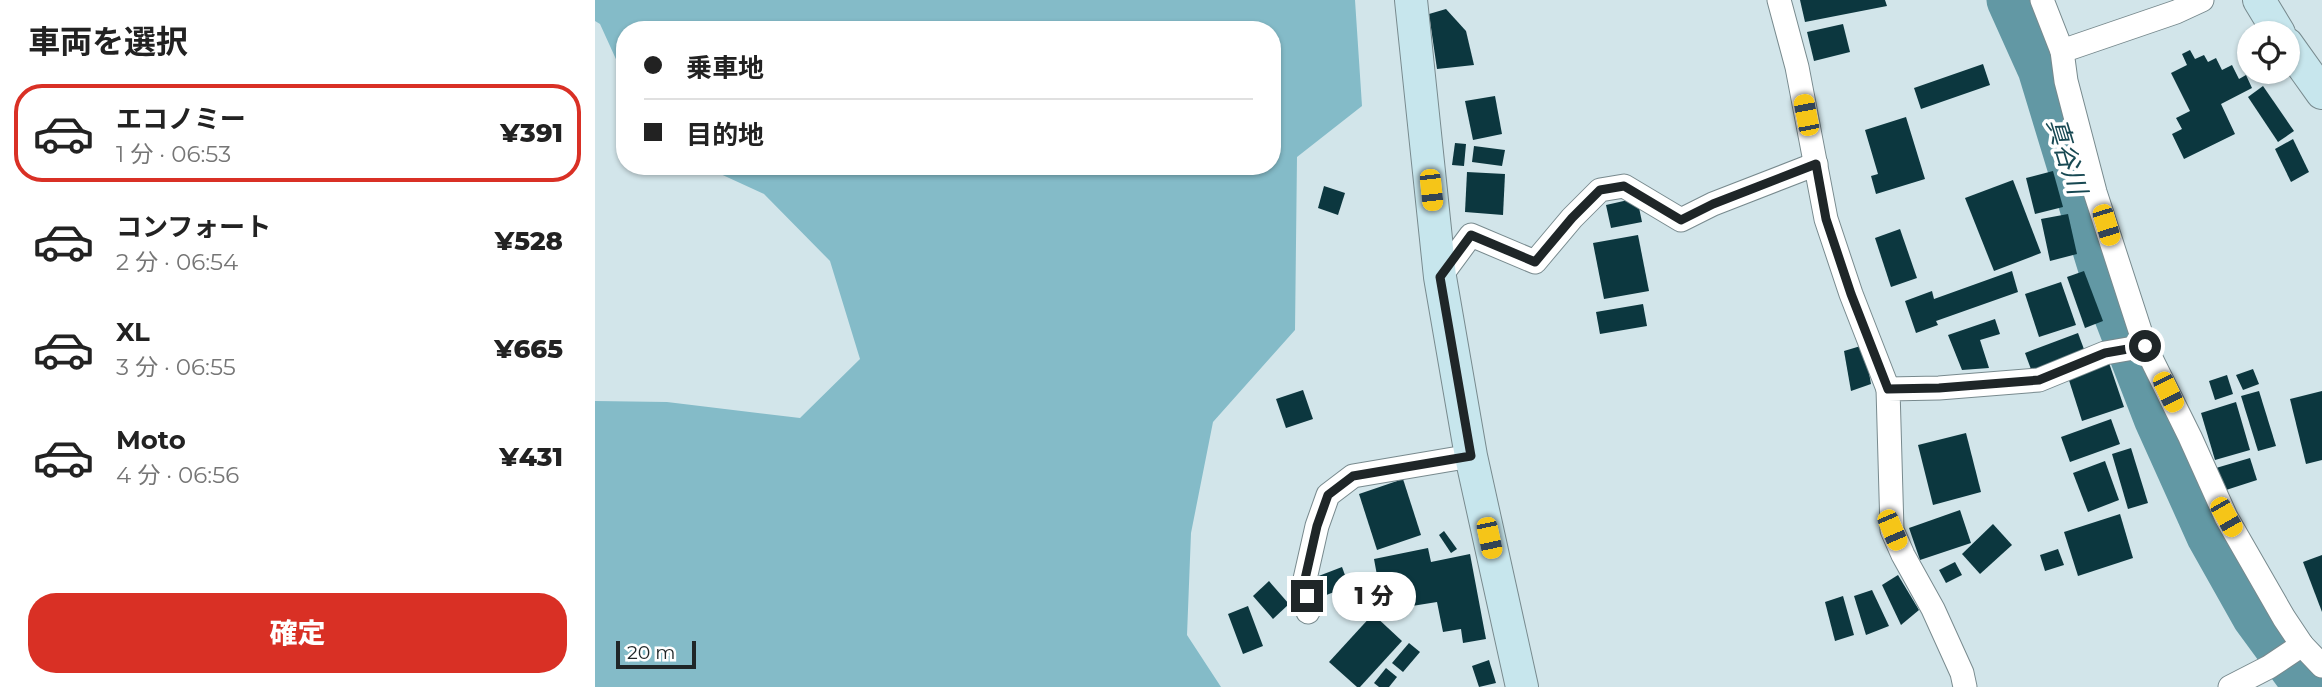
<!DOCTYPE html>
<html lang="ja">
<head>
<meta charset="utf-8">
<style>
	body { margin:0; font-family:Montserrat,"Noto Sans JP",sans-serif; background:#f6f6f6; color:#222; height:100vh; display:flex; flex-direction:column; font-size:26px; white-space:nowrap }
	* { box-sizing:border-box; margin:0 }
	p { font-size:23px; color:#767676 }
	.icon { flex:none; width:38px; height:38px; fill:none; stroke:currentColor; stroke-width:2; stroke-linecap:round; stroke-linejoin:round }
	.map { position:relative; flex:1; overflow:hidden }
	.panel { display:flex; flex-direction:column; background:#fff; width:595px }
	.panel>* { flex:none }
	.banner { position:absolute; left:21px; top:21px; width:665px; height:154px; border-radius:28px; box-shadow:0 2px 5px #0004; display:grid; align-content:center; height:154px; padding:0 28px; background:#fff }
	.fabs { position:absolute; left:1642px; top:21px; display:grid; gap:14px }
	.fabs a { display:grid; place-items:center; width:63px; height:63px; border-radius:50%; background:#fff; box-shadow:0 2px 5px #0004; font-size:35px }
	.scale { position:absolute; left:21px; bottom:18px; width:80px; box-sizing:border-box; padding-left:7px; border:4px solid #1f2628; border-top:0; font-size:19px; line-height:24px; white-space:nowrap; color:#1f2628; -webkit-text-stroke:5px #fff; paint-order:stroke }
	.end { position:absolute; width:32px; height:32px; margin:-16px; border:9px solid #1f2628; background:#fff; box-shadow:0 0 0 4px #fff }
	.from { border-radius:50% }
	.bubble { position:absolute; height:49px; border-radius:24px; background:#fff; box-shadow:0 2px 5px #0004; font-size:23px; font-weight:800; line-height:49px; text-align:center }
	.car { position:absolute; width:21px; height:42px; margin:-21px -10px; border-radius:9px; box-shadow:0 0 5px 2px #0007; background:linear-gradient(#f5c518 24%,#345 0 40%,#f5c518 0 76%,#345 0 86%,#f5c518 0) }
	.banner b { display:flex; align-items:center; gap:24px; height:66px; font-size:26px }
	.banner b+b { border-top:2px solid #e0e0e0 }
	.banner i { width:18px; height:18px; background:#222 }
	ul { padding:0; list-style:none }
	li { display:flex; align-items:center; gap:21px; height:98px; margin:0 14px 10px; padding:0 14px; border:4px solid transparent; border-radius:28px }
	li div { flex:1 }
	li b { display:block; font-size:26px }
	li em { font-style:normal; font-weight:800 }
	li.current { border-color:#d93025 }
	li>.icon { width:63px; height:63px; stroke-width:1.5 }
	h2 { padding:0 28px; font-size:32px; line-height:84px }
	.button { display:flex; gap:14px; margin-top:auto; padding:14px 28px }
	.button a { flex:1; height:80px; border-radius:28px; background:#d93025; color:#fff; font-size:28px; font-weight:800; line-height:80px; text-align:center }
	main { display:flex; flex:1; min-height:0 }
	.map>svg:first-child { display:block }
</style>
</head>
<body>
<main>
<section class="panel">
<h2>車両を選択</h2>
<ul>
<li class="current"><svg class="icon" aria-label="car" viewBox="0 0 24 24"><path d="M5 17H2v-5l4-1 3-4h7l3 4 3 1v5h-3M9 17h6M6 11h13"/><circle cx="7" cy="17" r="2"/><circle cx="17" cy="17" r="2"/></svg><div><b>エコノミー</b><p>1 分 · 06:53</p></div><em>¥391</em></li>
<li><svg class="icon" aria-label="car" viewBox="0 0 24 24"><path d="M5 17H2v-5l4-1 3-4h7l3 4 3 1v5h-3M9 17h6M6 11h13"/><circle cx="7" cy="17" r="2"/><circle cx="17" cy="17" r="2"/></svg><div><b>コンフォート</b><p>2 分 · 06:54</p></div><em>¥528</em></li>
<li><svg class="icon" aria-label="car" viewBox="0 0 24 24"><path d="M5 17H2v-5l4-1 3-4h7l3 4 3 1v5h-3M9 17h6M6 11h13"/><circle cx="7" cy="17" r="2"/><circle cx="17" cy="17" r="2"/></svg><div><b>XL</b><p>3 分 · 06:55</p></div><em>¥665</em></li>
<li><svg class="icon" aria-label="car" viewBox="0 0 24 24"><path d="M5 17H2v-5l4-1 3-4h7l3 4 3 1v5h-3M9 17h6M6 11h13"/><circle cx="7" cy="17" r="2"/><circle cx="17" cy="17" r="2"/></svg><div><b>Moto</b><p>4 分 · 06:56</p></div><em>¥431</em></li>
</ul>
<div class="button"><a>確定</a></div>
</section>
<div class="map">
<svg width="1727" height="687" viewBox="0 0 1727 687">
	<rect width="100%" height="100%" fill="#d2e5ea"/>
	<!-- forest -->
	<path fill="#84bbc8" d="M 0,0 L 760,0 L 767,106 L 702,157 L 700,330 L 618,422 L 596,533 L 592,635 L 626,687 L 0,687 L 0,401 L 72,402 L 205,418 L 265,359 L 235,261 L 169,194 L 108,166 L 677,166 L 677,30 L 30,30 L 30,79 L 5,24 L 0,21 Z"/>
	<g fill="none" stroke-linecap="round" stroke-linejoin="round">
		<!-- river -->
		<path stroke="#6298a4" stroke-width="47" d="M 1415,0 L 1446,69 L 1516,299 L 1562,418 L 1615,536 L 1660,616 L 1712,687"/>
	</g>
	<!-- building -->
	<g fill="#0c373f">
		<path d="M 1205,0 L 1290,0 L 1292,6 L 1210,22 Z"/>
		<path d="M 851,9 L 871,31 L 879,65 L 842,69 L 834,14 Z"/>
		<path d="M 1248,24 L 1255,52 L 1219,61 L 1212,32 Z"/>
		<path d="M 1595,50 L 1600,59 L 1609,55 L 1613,62 L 1621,58 L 1627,70 L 1637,65 L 1644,79 L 1651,75 L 1657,88 L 1626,104 L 1640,134 L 1589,159 L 1577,134 L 1587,129 L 1581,118 L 1595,111 L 1576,73 L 1592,65 L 1587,54 Z"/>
		<path d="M 1388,64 L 1395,85 L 1326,109 L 1319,88 Z"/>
		<path d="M 1668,86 L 1699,131 L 1683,142 L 1653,97 Z"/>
		<path d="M 900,96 L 907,134 L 878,140 L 870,101 Z"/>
		<path d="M 1311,117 L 1330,179 L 1281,194 L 1276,176 L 1283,174 L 1270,130 Z"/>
		<path d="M 1698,139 L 1714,172 L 1696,182 L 1680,149 Z"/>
		<path d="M 860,143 L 871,144 L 869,166 L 857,165 Z"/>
		<path d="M 879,146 L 910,150 L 907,166 L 877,162 Z"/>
		<path d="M 1458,171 L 1468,207 L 1440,214 L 1431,178 Z"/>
		<path d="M 872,172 L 910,174 L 908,215 L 870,212 Z"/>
		<path d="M 1418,180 L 1446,253 L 1399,271 L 1370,198 Z"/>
		<path d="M 729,186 L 750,193 L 743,215 L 723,208 Z"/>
		<path d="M 1042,198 L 1047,222 L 1016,228 L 1011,205 Z"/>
		<path d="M 1473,214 L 1482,254 L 1455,261 L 1446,219 Z"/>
		<path d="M 1305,229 L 1322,278 L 1296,287 L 1280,238 Z"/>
		<path d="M 1043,235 L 1054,291 L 1009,299 L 998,243 Z"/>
		<path d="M 1417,271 L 1423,292 L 1341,321 L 1343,325 L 1321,333 L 1310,301 L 1337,291 L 1339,299 Z"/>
		<path d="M 1489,271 L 1508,321 L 1490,328 L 1472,277 Z"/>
		<path d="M 1466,282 L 1481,325 L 1444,337 L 1430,294 Z"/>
		<path d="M 1048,304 L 1052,326 L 1005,334 L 1001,312 Z"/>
		<path d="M 1400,319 L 1405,334 L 1385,340 L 1394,368 L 1367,370 L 1353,335 Z"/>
		<path d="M 1483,333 L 1490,352 L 1437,372 L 1430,353 Z"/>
		<path d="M 1269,345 L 1276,384 L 1256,391 L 1249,351 Z"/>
		<path d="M 1513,360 L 1529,407 L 1487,421 L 1472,374 Z"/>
		<path d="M 1658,369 L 1664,384 L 1648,390 L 1641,375 Z"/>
		<path d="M 1632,375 L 1638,394 L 1620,400 L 1614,381 Z"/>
		<path d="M 708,390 L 718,419 L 691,428 L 681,399 Z"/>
		<path d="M 1664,391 L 1681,446 L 1663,451 L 1646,396 Z"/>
		<path d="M 1727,391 L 1727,460 L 1711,464 L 1695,399 Z"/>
		<path d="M 1641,402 L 1655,450 L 1620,460 L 1606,413 Z"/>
		<path d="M 1516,419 L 1525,444 L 1475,462 L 1466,437 Z"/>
		<path d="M 1371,433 L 1386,492 L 1338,505 L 1323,445 Z"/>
		<path d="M 1536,448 L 1553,503 L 1533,509 L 1517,454 Z"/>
		<path d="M 1655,458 L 1662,480 L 1628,491 L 1621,468 Z"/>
		<path d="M 1510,461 L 1524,500 L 1493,512 L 1478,473 Z"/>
		<path d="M 808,479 L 826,535 L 782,550 L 764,494 Z"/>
		<path d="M 1365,510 L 1376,543 L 1325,560 L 1314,528 Z"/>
		<path d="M 1525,514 L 1538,558 L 1483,576 L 1469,532 Z"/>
		<path d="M 1398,524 L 1417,545 L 1385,574 L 1367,554 Z"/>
		<path d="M 849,531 L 862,549 L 856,553 L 844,535 Z"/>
		<path d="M 833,548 L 836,562 L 875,554 L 891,639 L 868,643 L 866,629 L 848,632 L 842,602 L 817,606 L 815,592 L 786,597 L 779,559 Z"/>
		<path d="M 1463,549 L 1469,565 L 1450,571 L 1445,555 Z"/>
		<path d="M 1727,555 L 1727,612 L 1708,562 Z"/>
		<path d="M 1360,562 L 1367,575 L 1351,583 L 1344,570 Z"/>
		<path d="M 747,567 L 754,586 L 729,596 L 721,577 Z"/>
		<path d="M 1303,575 L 1324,610 L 1306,625 L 1287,585 Z"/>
		<path d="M 674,581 L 694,604 L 678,619 L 658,596 Z"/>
		<path d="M 767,587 L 783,605 L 765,621 L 749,602 Z"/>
		<path d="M 1277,590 L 1294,626 L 1271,635 L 1259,596 Z"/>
		<path d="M 1248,596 L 1259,635 L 1240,641 L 1230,602 Z"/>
		<path d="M 653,606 L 668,646 L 648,654 L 633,614 Z"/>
		<path d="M 778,614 L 807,641 L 765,687 L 762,687 L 734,662 Z"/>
		<path d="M 814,643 L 825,652 L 808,672 L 797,663 Z"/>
		<path d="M 894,660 L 901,683 L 884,687 L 877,666 Z"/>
		<path d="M 791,668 L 802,677 L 794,687 L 784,687 L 779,683 Z"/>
	</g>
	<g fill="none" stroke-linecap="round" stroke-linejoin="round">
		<!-- street casing -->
		<g stroke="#788a8e" stroke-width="25">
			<g id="street">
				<path d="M 1184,0 L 1202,67 L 1231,219 L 1256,294 L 1293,389"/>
				<path d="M 1447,0 L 1467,51"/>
				<path d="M 1607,0 L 1581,12 L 1467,51 L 1471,81 L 1500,192 L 1550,346 L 1595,437 L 1631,517 L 1689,618 L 1707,645 L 1727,666"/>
				<path d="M 845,277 L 876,235 L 940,262 L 977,218 L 1005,190 L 1029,186 L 1086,220 L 1118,204 L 1221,164"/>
				<path d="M 713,612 L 710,579 L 722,526 L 733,495 L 758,476 L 876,456"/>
				<path d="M 1370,687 L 1367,673 L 1338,609 L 1308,555 L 1297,530 L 1293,389 L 1344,388 L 1444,380 L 1510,353 L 1550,346"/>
				<path d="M 1635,687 L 1674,667 L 1707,645"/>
			</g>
		</g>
		<!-- secondary casing -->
		<g stroke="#788a8e" stroke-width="34">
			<g id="secondary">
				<path d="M 816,0 L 845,277 L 876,456 L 927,687"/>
				<path d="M 1664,0 L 1684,33"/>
				<path d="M 1692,44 L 1727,93"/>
			</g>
		</g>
		<!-- street -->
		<use href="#street" stroke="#fff" stroke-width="23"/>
		<!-- secondary -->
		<use href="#secondary" stroke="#c7e6ed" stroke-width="32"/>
	</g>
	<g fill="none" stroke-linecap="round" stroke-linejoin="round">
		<!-- route -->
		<path stroke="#1f2628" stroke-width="9" d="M 712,596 L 710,579 L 722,526 L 733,495 L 758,476 L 876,456 L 845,277 L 876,235 L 940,262 L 977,218 L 1005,190 L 1029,186 L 1086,220 L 1118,204 L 1221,164 L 1231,219 L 1256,294 L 1293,389 L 1344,388 L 1444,380 L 1510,353 L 1550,346"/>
	</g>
	<g text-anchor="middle" stroke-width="7" stroke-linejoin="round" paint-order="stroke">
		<!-- water labels -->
		<g font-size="26" font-style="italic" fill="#174852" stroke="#fff">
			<text transform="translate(1472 156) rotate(73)" y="9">真谷川</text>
		</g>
	</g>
</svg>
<div class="fabs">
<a><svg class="icon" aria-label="locate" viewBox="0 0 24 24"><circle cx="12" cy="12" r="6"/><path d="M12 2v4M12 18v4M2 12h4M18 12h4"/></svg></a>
</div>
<div class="scale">20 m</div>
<i class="end from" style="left:1550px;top:346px"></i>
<i class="end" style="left:712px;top:596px"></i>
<div class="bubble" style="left:737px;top:572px;width:84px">1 分</div>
<i class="car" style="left:1211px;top:115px;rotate:349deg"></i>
<i class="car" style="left:836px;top:190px;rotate:174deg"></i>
<i class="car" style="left:1511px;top:225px;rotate:163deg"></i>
<i class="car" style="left:1573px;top:392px;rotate:154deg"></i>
<i class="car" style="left:1631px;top:517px;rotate:150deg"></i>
<i class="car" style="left:1297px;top:530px;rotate:157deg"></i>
<i class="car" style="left:894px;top:538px;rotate:168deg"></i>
<div class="banner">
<b><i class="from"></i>乗車地</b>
<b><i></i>目的地</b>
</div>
</div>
</main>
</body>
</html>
